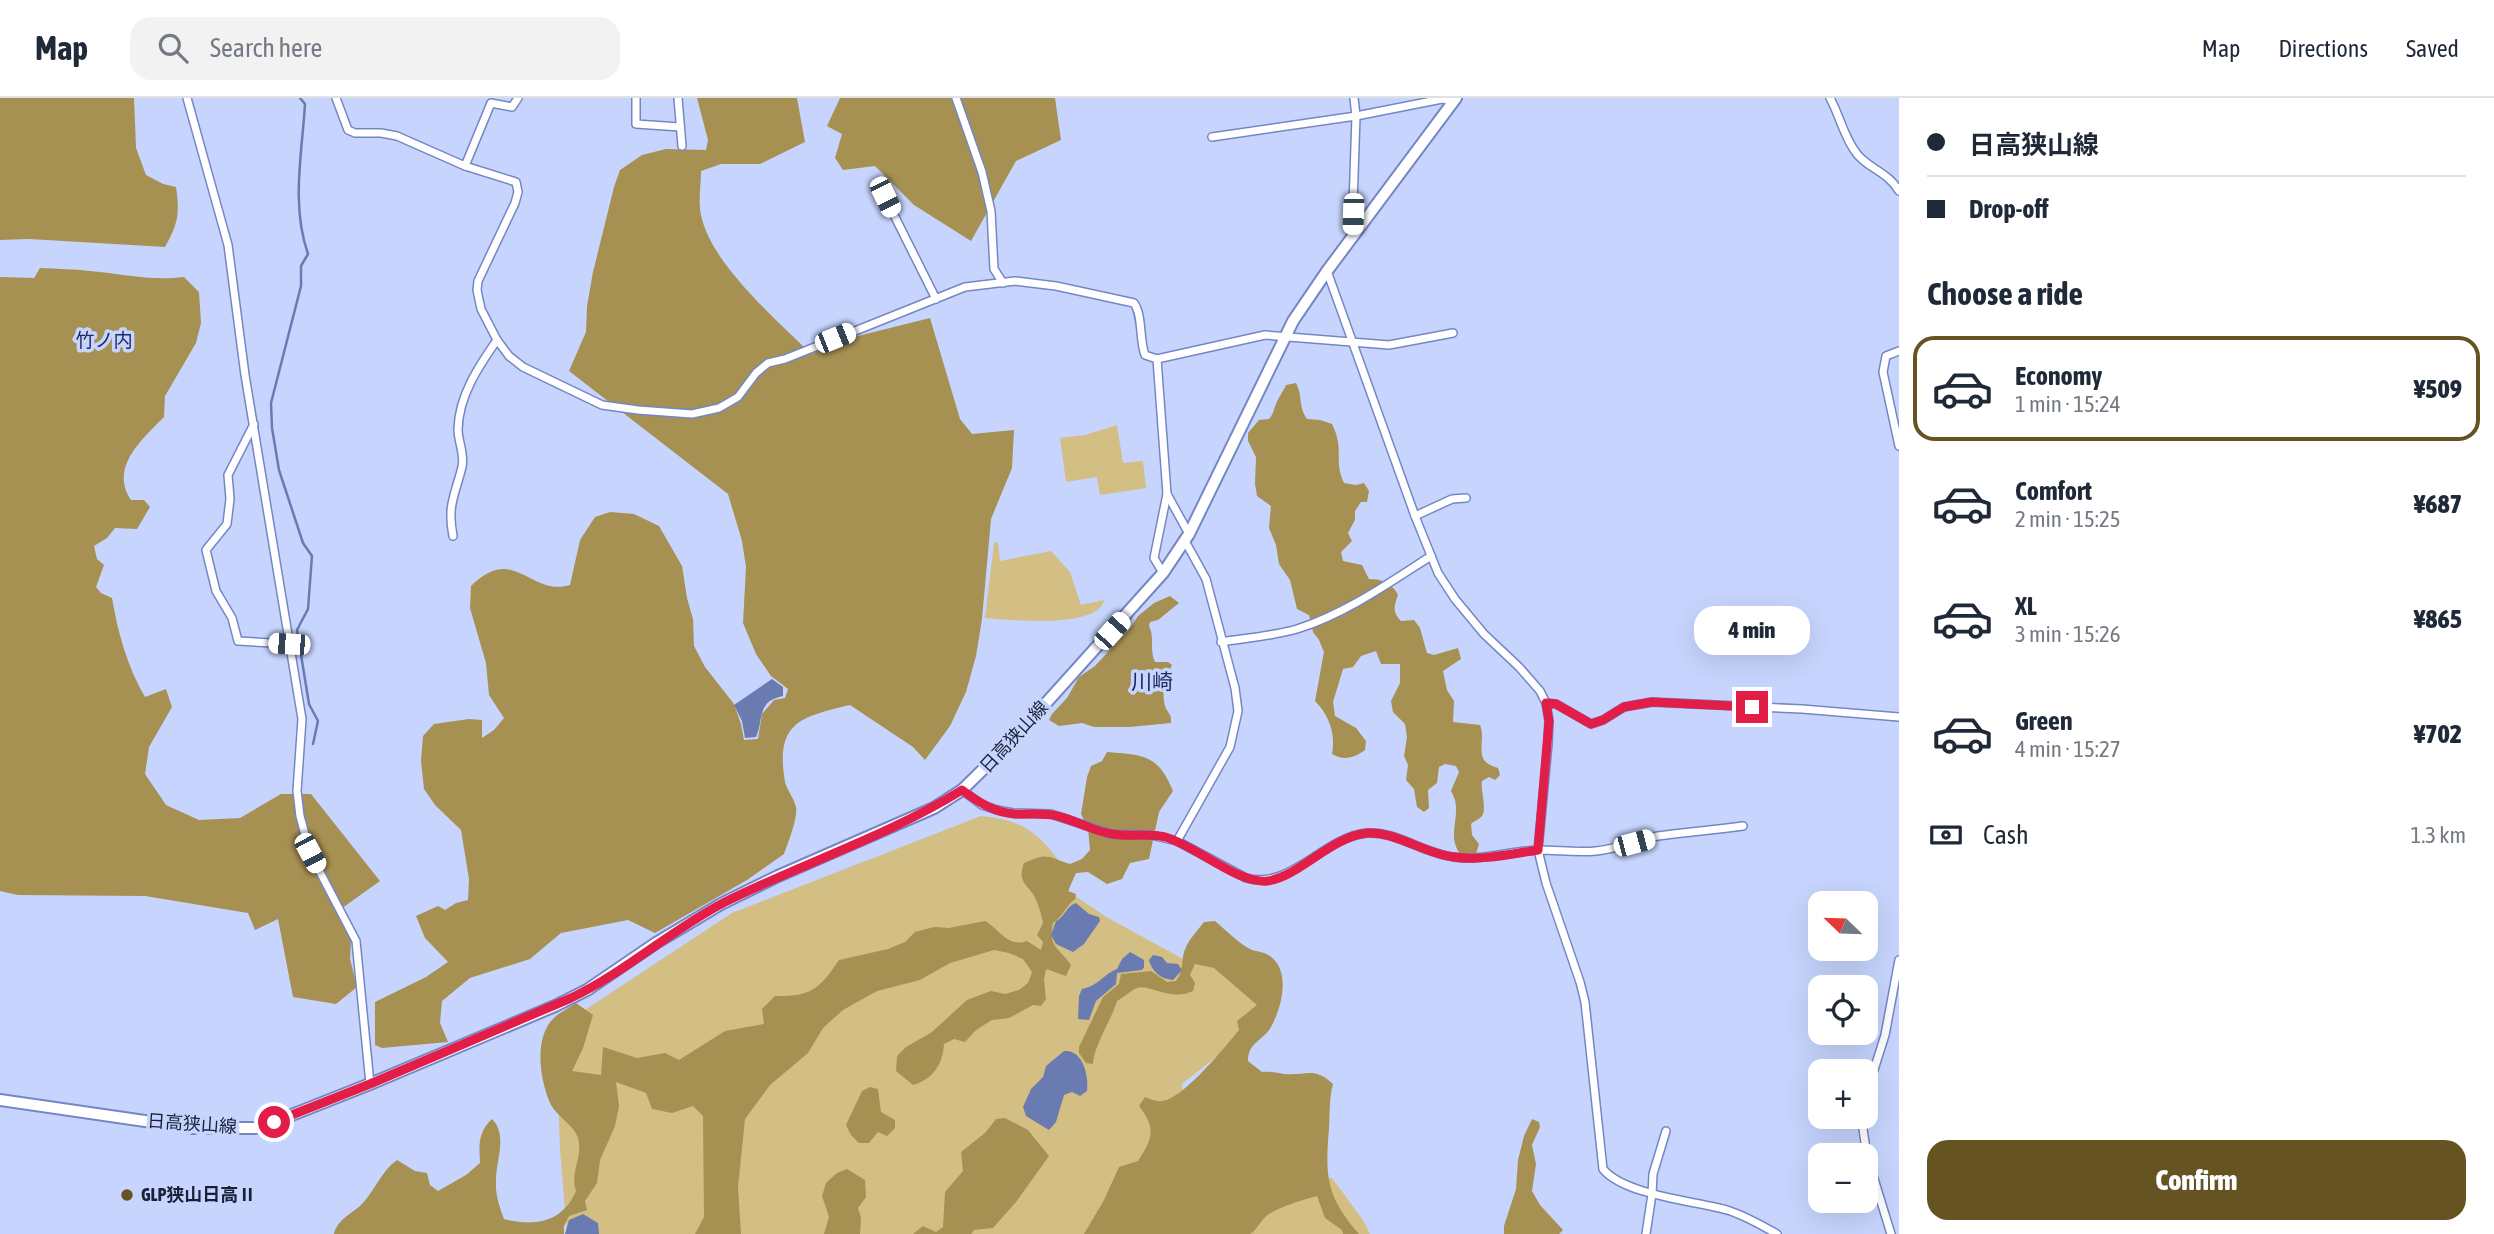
<!DOCTYPE html>
<html lang="en">
<head>
<meta charset="utf-8">
<style>
	body { margin:0; font-family:"Asap Condensed","Noto Sans JP",sans-serif; background:#f2f2f3; color:#1f2937; height:100vh; display:flex; flex-direction:column; font-size:26px; white-space:nowrap }
	* { box-sizing:border-box; margin:0 }
	p { font-size:23px; color:#747a83 }
	.icon { flex:none; width:38px; height:38px; fill:none; stroke:currentColor; stroke-width:2; stroke-linecap:round; stroke-linejoin:round }
	.map { position:relative; flex:1; overflow:hidden }
	.sheet { display:flex; flex-direction:column; background:#fff; width:595px }
	.sheet>* { flex:none }
	.guide { display:grid; align-content:center; height:154px; padding:0 28px; background:#fff }
	.needle { width:46px; rotate:293deg }
	.tools { position:absolute; left:1808px; top:793px; display:grid; gap:14px }
	.tools a { display:grid; place-items:center; width:70px; height:70px; border-radius:14px; background:#fff; box-shadow:0 7px 28px #0002; font-size:35px }
	.end { position:absolute; width:32px; height:32px; margin:-16px; border:9px solid #e11d48; background:#fff; box-shadow:0 0 0 4px #fff }
	.from { border-radius:50% }
	.bubble { position:absolute; height:49px; border-radius:21px; background:#fff; box-shadow:0 7px 28px #0002; font-size:23px; font-weight:800; line-height:49px; text-align:center }
	.car { position:absolute; width:21px; height:42px; margin:-21px -10px; border-radius:9px; box-shadow:0 0 5px 2px #0007; background:linear-gradient(#fff 24%,#345 0 40%,#fff 0 76%,#345 0 86%,#fff 0) }
	.guide b { display:flex; align-items:center; gap:24px; height:66px; font-size:26px }
	.guide b+b { border-top:2px solid #e0e1e3 }
	.guide i { width:18px; height:18px; background:#1f2937 }
	ul { padding:0; list-style:none }
	li { display:flex; align-items:center; gap:21px; height:105px; margin:0 14px 10px; padding:0 14px; border:4px solid transparent; border-radius:21px }
	li div { flex:1 }
	li b { display:block; font-size:26px }
	li em { font-style:normal; font-weight:800 }
	li.selected { border-color:#655422 }
	li>.icon { width:63px; height:63px; stroke-width:1.5 }
	h2 { padding:0 28px; font-size:32px; line-height:84px }
	.pay { display:flex; align-items:center; gap:18px; height:77px; padding:0 28px; font-size:26px }
	.pay p { margin-inline-start:auto }
	.button { display:flex; gap:14px; margin-top:auto; padding:14px 28px }
	.button a { flex:1; height:80px; border-radius:21px; background:#655422; color:#fff; font-size:28px; font-weight:800; line-height:80px; text-align:center }
	header { display:flex; align-items:center; gap:42px; box-sizing:border-box; height:98px; padding:0 35px; background:#fff; border-bottom:2px solid #e0e1e3 }
	header strong { font-size:33px }
	nav { display:flex; gap:38px; margin-inline-start:auto; font-size:24px }
	.search { width:490px; height:63px; background:#f2f2f3; display:flex; align-items:center; gap:18px; box-sizing:border-box; padding:0 24px; border-radius:21px; color:#747a83; font-size:26px }
	main { display:flex; flex:1; min-height:0 }
	.map>svg:first-child { display:block }
</style>
</head>
<body>
<header>
<strong>Map</strong>
<div class="search"><svg class="icon" aria-label="search" viewBox="0 0 24 24"><circle cx="10" cy="10" r="6"/><path d="M15 15l6 6"/></svg>Search here</div>
<nav><a>Map</a><a>Directions</a><a>Saved</a></nav>
</header>
<main>
<div class="map">
<svg width="1899" height="1136" viewBox="0 0 1899 1136">
	<rect width="100%" height="100%" fill="#c7d5fe"/>
	<!-- green -->
	<g fill="#d3be84">
		<path d="M 1117,327 L 1123,365 L 1143,363 L 1146,390 L 1100,397 L 1097,379 L 1066,384 L 1060,340 L 1085,337 Z"/>
		<path d="M 998,444 L 1000,463 L 1051,453 L 1070,474 L 1081,507 L 1104,502 C 1099,531 1009,522 985,520 L 994,445 Z"/>
		<path d="M 981,718 C 1032,723 1041,740 1071,778 L 1069,794 L 1108,820 L 1189,864 L 1195,848 L 1261,907 L 1235,944 L 1182,986 L 1186,1086 L 1332,1080 L 1363,1122 L 1370,1136 L 567,1136 L 560,1052 L 556,931 L 732,815 Z"/>
	</g>
	<!-- forest -->
	<g fill="#a69052">
		<path d="M 0,0 L 134,0 L 136,50 L 146,77 L 163,86 L 176,89 C 180,116 178,126 165,149 L 29,141 L 0,142 Z"/>
		<path d="M 697,0 L 797,0 L 805,44 L 760,66 L 721,66 L 701,73 C 701,87 698,103 701,117 C 711,166 776,221 811,256 L 850,240 L 930,220 L 960,321 L 972,336 L 1014,332 L 1012,370 L 991,421 L 982,521 L 976,558 L 966,594 L 950,628 L 925,662 L 913,649 L 850,607 C 799,619 775,625 785,684 C 787,692 794,700 796,709 C 798,720 788,745 784,756 L 747,782 L 655,835 L 628,822 L 561,835 L 530,861 L 470,880 L 442,903 L 440,925 L 448,944 L 382,950 L 375,947 L 375,904 L 426,879 L 448,864 L 425,840 L 416,818 L 438,808 L 445,812 L 456,805 L 468,802 L 469,781 L 461,732 L 435,707 L 424,691 L 421,663 L 423,638 L 434,626 L 469,621 L 482,622 L 482,640 L 494,632 L 504,620 L 489,597 L 486,565 L 470,510 L 471,488 C 515,445 530,499 570,487 L 580,442 L 595,419 L 610,414 L 634,416 L 659,428 L 682,468 L 687,500 L 693,521 L 694,548 L 705,569 L 734,606 L 741,626 L 744,642 L 758,641 L 762,616 L 774,602 L 785,600 L 788,591 L 771,578 L 756,556 L 743,525 L 746,469 L 742,443 L 728,396 L 569,273 L 586,234 L 587,208 L 593,174 L 614,89 L 620,72 L 642,57 L 666,51 L 706,52 L 708,42 Z"/>
		<path d="M 840,0 L 1055,0 L 1061,42 L 1016,63 L 971,143 L 914,107 L 875,68 L 843,72 L 835,60 L 842,36 L 827,28 Z"/>
		<path d="M 40,170 C 57,171 74,171 90,173 C 123,176 150,183 184,179 L 199,194 L 201,225 L 196,245 L 165,298 L 164,319 C 142,341 109,370 131,402 L 144,402 L 150,409 L 137,431 L 115,430 L 107,440 L 94,448 L 97,461 L 104,467 L 96,489 L 101,495 L 112,500 C 118,535 127,568 145,599 L 166,591 L 172,609 L 149,649 L 145,676 L 166,707 L 199,722 L 240,720 L 281,696 L 311,696 L 380,783 L 338,813 L 351,841 L 350,861 L 357,889 L 336,906 L 293,899 L 278,821 L 255,832 L 248,815 L 145,798 L 18,797 L 0,793 L 0,179 L 34,180 Z"/>
		<path d="M 1296,285 C 1303,298 1298,308 1307,321 L 1320,322 L 1332,326 C 1345,352 1333,362 1344,385 L 1356,387 L 1364,385 L 1369,393 L 1367,404 L 1361,404 L 1355,413 L 1355,422 L 1348,435 L 1352,443 L 1341,454 L 1343,463 L 1362,467 L 1369,481 C 1382,481 1392,485 1398,497 C 1394,508 1392,514 1401,523 L 1414,522 L 1420,530 L 1427,555 L 1434,557 L 1458,550 L 1461,561 L 1443,573 L 1447,592 L 1454,603 L 1453,624 L 1480,627 C 1487,644 1471,663 1498,670 L 1500,677 L 1495,682 L 1489,679 L 1482,683 C 1480,692 1488,713 1481,719 C 1478,722 1474,723 1471,726 L 1472,737 L 1479,746 L 1476,756 L 1461,757 C 1444,736 1465,715 1451,693 L 1459,674 L 1456,668 L 1445,666 L 1439,669 L 1437,685 L 1428,692 L 1429,710 L 1424,714 L 1417,709 L 1414,691 L 1406,682 L 1408,667 L 1404,658 L 1407,639 L 1405,626 L 1393,614 L 1391,603 L 1400,585 L 1400,566 L 1381,566 L 1376,553 L 1361,558 L 1353,569 L 1343,571 L 1333,604 L 1335,618 L 1356,630 L 1366,643 L 1365,652 C 1354,660 1344,663 1332,656 C 1336,636 1329,617 1315,603 L 1324,554 L 1319,542 L 1313,534 L 1309,517 L 1297,511 L 1290,482 L 1279,466 L 1276,447 L 1269,430 L 1271,408 L 1257,398 L 1255,386 L 1256,359 L 1248,343 L 1248,335 L 1259,322 L 1269,321 C 1274,315 1273,313 1276,306 C 1278,300 1283,294 1286,287 Z"/>
		<path d="M 1170,498 L 1179,505 L 1158,522 L 1150,524 L 1149,528 C 1155,539 1149,552 1155,564 L 1168,564 L 1172,567 C 1166,579 1161,596 1165,608 C 1168,616 1172,616 1171,625 L 1130,629 L 1094,629 L 1082,625 L 1059,628 L 1049,622 L 1052,616 L 1067,600 L 1079,579 L 1095,568 L 1131,529 L 1138,518 L 1154,505 Z"/>
		<path d="M 1107,654 C 1143,657 1158,656 1173,693 L 1159,714 L 1149,761 L 1130,765 L 1122,781 L 1107,786 L 1088,774 L 1076,775 L 1068,793 L 1076,796 L 1075,801 C 1066,808 1063,818 1053,825 C 1048,850 1059,849 1071,867 L 1066,878 L 1046,871 L 1044,882 L 1046,901 L 1041,908 L 1033,907 L 1009,920 L 992,922 L 976,932 L 965,944 L 954,941 L 944,946 C 943,965 934,981 913,987 L 896,973 L 897,958 L 906,949 L 932,934 L 967,902 L 991,893 L 1005,896 L 1019,892 L 1028,885 L 1032,874 L 1023,861 L 1009,855 L 994,852 L 950,865 L 920,882 L 877,893 L 843,912 L 823,930 L 808,955 L 770,987 L 745,1021 L 738,1089 L 741,1136 L 695,1136 L 704,1119 L 703,1018 L 693,1008 L 672,1015 L 652,1011 L 646,995 L 616,984 L 619,1008 L 615,1028 L 600,1062 L 597,1085 L 585,1103 L 587,1112 L 569,1118 L 564,1128 L 564,1136 L 334,1136 C 337,1122 351,1116 361,1107 C 375,1093 381,1073 397,1062 L 415,1073 L 427,1075 L 430,1087 L 438,1093 L 466,1077 L 480,1065 C 479,1047 478,1034 492,1021 C 508,1037 496,1062 496,1082 C 495,1095 499,1108 504,1121 C 535,1129 563,1124 576,1093 C 570,1075 581,1063 579,1045 C 578,1029 559,1021 551,1007 C 540,984 533,939 554,920 C 560,914 569,910 576,905 L 593,917 L 583,950 L 572,973 L 601,977 L 603,949 L 637,960 L 665,955 L 679,962 L 725,933 L 764,926 L 762,911 L 775,898 C 812,899 820,890 839,862 L 888,851 L 905,844 L 915,834 L 934,829 L 949,830 L 985,823 C 999,831 1008,850 1027,843 L 1041,852 L 1043,844 L 1037,837 L 1043,825 C 1041,815 1038,804 1033,796 C 1024,784 1018,782 1024,765 C 1050,754 1046,759 1070,766 L 1082,761 L 1090,752 L 1088,730 L 1081,716 L 1087,679 L 1091,668 L 1102,663 Z"/>
		<path d="M 1215,823 C 1226,832 1237,844 1250,851 C 1256,854 1263,853 1270,858 C 1291,873 1282,909 1271,929 C 1263,943 1248,944 1248,963 L 1262,974 C 1271,973 1276,975 1284,976 C 1306,978 1314,968 1333,986 C 1329,1000 1330,1015 1329,1030 C 1325,1079 1326,1098 1359,1136 L 1343,1136 L 1342,1132 L 1325,1120 L 1317,1098 C 1302,1102 1282,1108 1269,1116 C 1261,1121 1258,1131 1250,1136 L 1084,1136 L 1104,1102 L 1119,1069 L 1138,1063 C 1152,1041 1157,1031 1139,1008 L 1145,999 C 1150,1001 1157,1004 1162,1003 C 1182,1002 1225,949 1239,932 L 1237,923 L 1257,907 L 1214,870 L 1195,866 L 1190,877 L 1195,885 L 1193,893 C 1171,904 1148,885 1137,890 C 1130,893 1124,899 1117,903 C 1112,921 1093,949 1093,966 L 1086,965 L 1079,955 L 1079,949 L 1103,899 L 1119,886 L 1121,876 L 1151,873 L 1167,884 L 1176,883 C 1185,872 1180,861 1186,849 C 1190,840 1198,832 1204,824 Z"/>
		<path d="M 870,989 L 878,991 L 881,1014 L 895,1022 L 895,1030 L 887,1038 L 878,1034 L 869,1045 L 859,1045 L 851,1037 L 846,1027 L 862,993 Z"/>
		<path d="M 1005,1020 L 1028,1032 L 1049,1058 L 1016,1104 L 993,1130 L 974,1132 L 971,1136 L 913,1136 L 923,1128 L 936,1134 L 943,1129 L 945,1094 L 963,1073 L 961,1054 L 985,1035 L 996,1021 Z"/>
		<path d="M 1532,1021 L 1539,1024 L 1540,1029 L 1532,1047 L 1536,1066 L 1532,1093 L 1540,1107 L 1563,1132 L 1559,1136 L 1504,1136 L 1504,1128 L 1516,1091 L 1518,1062 L 1524,1038 Z"/>
		<path d="M 847,1071 L 865,1082 L 866,1099 L 858,1110 L 861,1120 L 860,1136 L 824,1136 L 829,1119 L 822,1098 L 826,1085 L 837,1075 Z"/>
	</g>
	<!-- water -->
	<g fill="#6a7bb1">
		<path d="M 772,581 L 783,589 L 783,598 C 756,603 764,622 756,639 L 745,640 L 742,623 L 734,607 Z"/>
		<path d="M 1076,805 L 1089,816 L 1099,819 L 1100,823 L 1084,846 L 1073,854 L 1056,846 L 1051,837 L 1056,823 C 1065,819 1066,808 1076,805 Z"/>
		<path d="M 1130,854 L 1144,862 L 1144,869 L 1142,872 L 1117,875 L 1116,886 L 1096,903 L 1089,922 L 1078,921 L 1079,898 L 1082,891 C 1100,887 1102,877 1117,871 L 1122,861 Z"/>
		<path d="M 1153,857 L 1162,859 L 1167,865 L 1178,866 L 1182,872 L 1173,882 C 1161,881 1152,874 1149,862 Z"/>
		<path d="M 1064,953 C 1083,951 1089,978 1087,993 L 1080,998 L 1072,994 L 1064,997 L 1056,1024 L 1049,1032 L 1026,1018 L 1023,1009 L 1031,991 L 1043,979 L 1046,968 Z"/>
		<path d="M 583,1116 L 598,1125 L 599,1136 L 565,1136 L 569,1122 Z"/>
	</g>
	<g fill="none" stroke-linecap="round" stroke-linejoin="round">
		<!-- stream -->
		<path stroke="#6a7bb1" stroke-width="2.5" d="M 300,0 L 305,6 C 302,56 291,107 308,156 L 301,168 L 301,188 L 271,305 L 272,330 L 279,372 L 303,445 L 312,458 L 308,511 L 297,532 L 309,606 L 318,623 L 313,646"/>
		<!-- street casing -->
		<g stroke="#7487c5" stroke-width="10">
			<g id="street">
				<path d="M 187,0 L 228,147 L 245,277 L 302,621 L 297,693 L 300,718 L 310,755 L 356,843 L 370,986"/>
				<path d="M 336,0 L 348,32 L 355,35 L 381,35 L 397,38 L 465,68 L 516,84 L 518,94 L 515,105 L 478,183 L 477,192 L 481,211 L 497,242 L 509,258 L 523,269 L 602,307 L 638,312 L 692,316 L 719,310 L 738,299 L 756,275 L 768,265 L 785,261 L 965,189 L 1015,183 L 1056,188 L 1134,205 C 1143,218 1139,241 1145,257 L 1157,261 L 1167,396 L 1154,460 L 1163,475"/>
				<path d="M 636,0 L 636,26 L 680,29"/>
				<path d="M 678,0 L 682,48"/>
				<path d="M 956,0 L 982,74 L 991,113 L 994,171 L 1003,185"/>
				<path d="M 1830,0 C 1840,18 1844,40 1857,56 C 1869,71 1888,74 1899,93"/>
				<path d="M 1212,39 L 1356,18 L 1442,1 L 1454,3"/>
				<path d="M 465,68 L 491,5 L 512,9 L 518,0"/>
				<path d="M 885,99 L 936,201"/>
				<path d="M 1352,137 L 1356,18 L 1354,0"/>
				<path d="M 1327,173 L 1415,418 L 1438,475 L 1455,501 L 1484,536 L 1519,569 L 1540,593 L 1546,605 L 1549,623 L 1548,646 L 1538,752 L 1546,785 L 1580,884 L 1585,904 L 1603,1071 C 1624,1097 1695,1103 1727,1112 C 1744,1117 1761,1127 1777,1136"/>
				<path d="M 1899,253 L 1886,258 L 1883,274 L 1899,348"/>
				<path d="M 1157,261 L 1265,237 L 1389,247 L 1453,235"/>
				<path d="M 254,326 L 228,377 L 230,401 L 227,426 L 206,452 L 216,493 L 232,520 L 238,543 L 289,546"/>
				<path d="M 1167,396 L 1189,436"/>
				<path d="M 1415,418 L 1452,401 L 1466,400"/>
				<path d="M 453,438 C 447,407 455,397 462,369 C 465,356 458,344 458,331 C 459,297 479,268 497,242"/>
				<path d="M 1221,544 C 1246,540 1273,538 1297,531 C 1345,516 1389,485 1431,458"/>
				<path d="M 1546,605 L 1556,606 L 1591,626 L 1603,622 L 1624,609 L 1652,604 L 1802,611 L 1899,619"/>
				<path d="M 962,692 L 982,707 L 997,712 L 1013,715 L 1051,716 L 1111,736 L 1151,737 L 1177,743 L 1246,780 C 1292,792 1323,739 1367,735 C 1397,733 1424,756 1454,759 C 1482,763 1510,753 1538,752 C 1558,752 1577,755 1596,753 C 1618,751 1637,742 1658,738 C 1686,734 1715,732 1743,728"/>
				<path d="M 1177,743 L 1230,649 L 1238,613 L 1235,590 L 1206,481 L 1185,443"/>
				<path d="M 1866,997 L 1885,937 L 1899,862"/>
				<path d="M 1861,1018 L 1867,1058 L 1891,1136"/>
				<path d="M 1646,1136 L 1652,1096 L 1653,1076 L 1666,1033"/>
			</g>
		</g>
		<!-- secondary casing -->
		<g stroke="#7487c5" stroke-width="14">
			<path id="secondary" d="M 0,1002 L 193,1030 L 255,1030 L 274,1024 L 370,986 L 555,908 L 587,892 L 656,845 L 721,806 L 778,778 L 934,710 L 962,692 L 1011,644 L 1163,475 L 1189,436 L 1293,223 L 1327,173 L 1456,0"/>
		</g>
		<!-- street -->
		<use href="#street" stroke="#fff" stroke-width="7"/>
		<!-- secondary -->
		<use href="#secondary" stroke="#fff" stroke-width="10"/>
	</g>
	<g fill="none" stroke-linecap="round" stroke-linejoin="round">
		<!-- route -->
		<path stroke="#e11d48" stroke-width="9" d="M 274,1024 L 370,986 L 571,900 C 624,875 671,832 725,804 C 803,765 888,738 962,692 C 978,704 994,714 1014,716 C 1028,717 1043,714 1057,718 C 1075,722 1093,733 1112,736 C 1130,739 1148,735 1165,739 C 1195,747 1237,786 1267,783 C 1299,779 1330,739 1367,735 C 1396,733 1424,756 1454,759 C 1481,763 1511,756 1538,752 L 1549,623 L 1546,605 L 1556,606 L 1591,626 L 1603,622 L 1624,609 L 1652,604 L 1752,609"/>
	</g>
	<!-- markers -->
	<circle fill="#655422" stroke="#c7d5fe" stroke-width="2.5" cx="127" cy="1097" r="7"/>
	<g text-anchor="middle" stroke-width="7" stroke-linejoin="round" paint-order="stroke">
		<!-- street labels -->
		<g font-size="18" fill="#192139" stroke="#c7d5fe">
			<text transform="translate(1014 639) rotate(-47)" y="6">日高狭山線</text>
			<text transform="translate(192 1026) rotate(4)" y="6">日高狭山線</text>
		</g>
		<!-- poi labels -->
		<g font-size="18" font-weight="bold" fill="#192139" stroke="#c7d5fe" text-anchor="start">
			<text x="141" y="1103">GLP狭山日高Ⅱ</text>
		</g>
		<!-- neighbourhood labels -->
		<g font-size="19" fill="#1f2b60" stroke="#c7d5fe">
			<text x="104" y="249">竹ノ内</text>
		</g>
		<!-- quarter labels -->
		<g font-size="21" fill="#1f2b60" stroke="#c7d5fe">
			<text x="1152" y="591">川崎</text>
		</g>
	</g>
</svg>
<div class="tools">
<a><svg class="needle" viewBox="-14 -14 28 28"><path d="M0-13l5 13h-10z" fill="#e53935"/><path d="M0 13l5-13h-10z" fill="#747a83"/></svg></a>
<a><svg class="icon" aria-label="locate" viewBox="0 0 24 24"><circle cx="12" cy="12" r="6"/><path d="M12 2v4M12 18v4M2 12h4M18 12h4"/></svg></a>
<a>+</a>
<a>−</a>
</div>
<i class="end from" style="left:274px;top:1024px"></i>
<i class="end" style="left:1752px;top:609px"></i>
<div class="bubble" style="left:1694px;top:508px;width:116px">4 min</div>
<i class="car" style="left:885px;top:99px;rotate:154deg"></i>
<i class="car" style="left:1353px;top:116px;rotate:182deg"></i>
<i class="car" style="left:835px;top:240px;rotate:68deg"></i>
<i class="car" style="left:1112px;top:533px;rotate:42deg"></i>
<i class="car" style="left:289px;top:546px;rotate:273deg"></i>
<i class="car" style="left:1634px;top:745px;rotate:75deg"></i>
<i class="car" style="left:310px;top:755px;rotate:152deg"></i>
</div>
<section class="sheet">
<div class="guide">
<b><i class="from"></i>日高狭山線</b>
<b><i></i>Drop-off</b>
</div>
<h2>Choose a ride</h2>
<ul>
<li class="selected"><svg class="icon" aria-label="car" viewBox="0 0 24 24"><path d="M5 17H2v-5l4-1 3-4h7l3 4 3 1v5h-3M9 17h6M6 11h13"/><circle cx="7" cy="17" r="2"/><circle cx="17" cy="17" r="2"/></svg><div><b>Economy</b><p>1 min · 15:24</p></div><em>¥509</em></li>
<li><svg class="icon" aria-label="car" viewBox="0 0 24 24"><path d="M5 17H2v-5l4-1 3-4h7l3 4 3 1v5h-3M9 17h6M6 11h13"/><circle cx="7" cy="17" r="2"/><circle cx="17" cy="17" r="2"/></svg><div><b>Comfort</b><p>2 min · 15:25</p></div><em>¥687</em></li>
<li><svg class="icon" aria-label="car" viewBox="0 0 24 24"><path d="M5 17H2v-5l4-1 3-4h7l3 4 3 1v5h-3M9 17h6M6 11h13"/><circle cx="7" cy="17" r="2"/><circle cx="17" cy="17" r="2"/></svg><div><b>XL</b><p>3 min · 15:26</p></div><em>¥865</em></li>
<li><svg class="icon" aria-label="car" viewBox="0 0 24 24"><path d="M5 17H2v-5l4-1 3-4h7l3 4 3 1v5h-3M9 17h6M6 11h13"/><circle cx="7" cy="17" r="2"/><circle cx="17" cy="17" r="2"/></svg><div><b>Green</b><p>4 min · 15:27</p></div><em>¥702</em></li>
</ul>
<div class="pay"><svg class="icon" aria-label="cash" viewBox="0 0 24 24"><path d="M3 7h18v10H3z"/><circle cx="12" cy="12" r="2"/></svg>Cash<p>1.3 km</p></div>
<div class="button"><a>Confirm</a></div>
</section>
</main>
</body>
</html>
